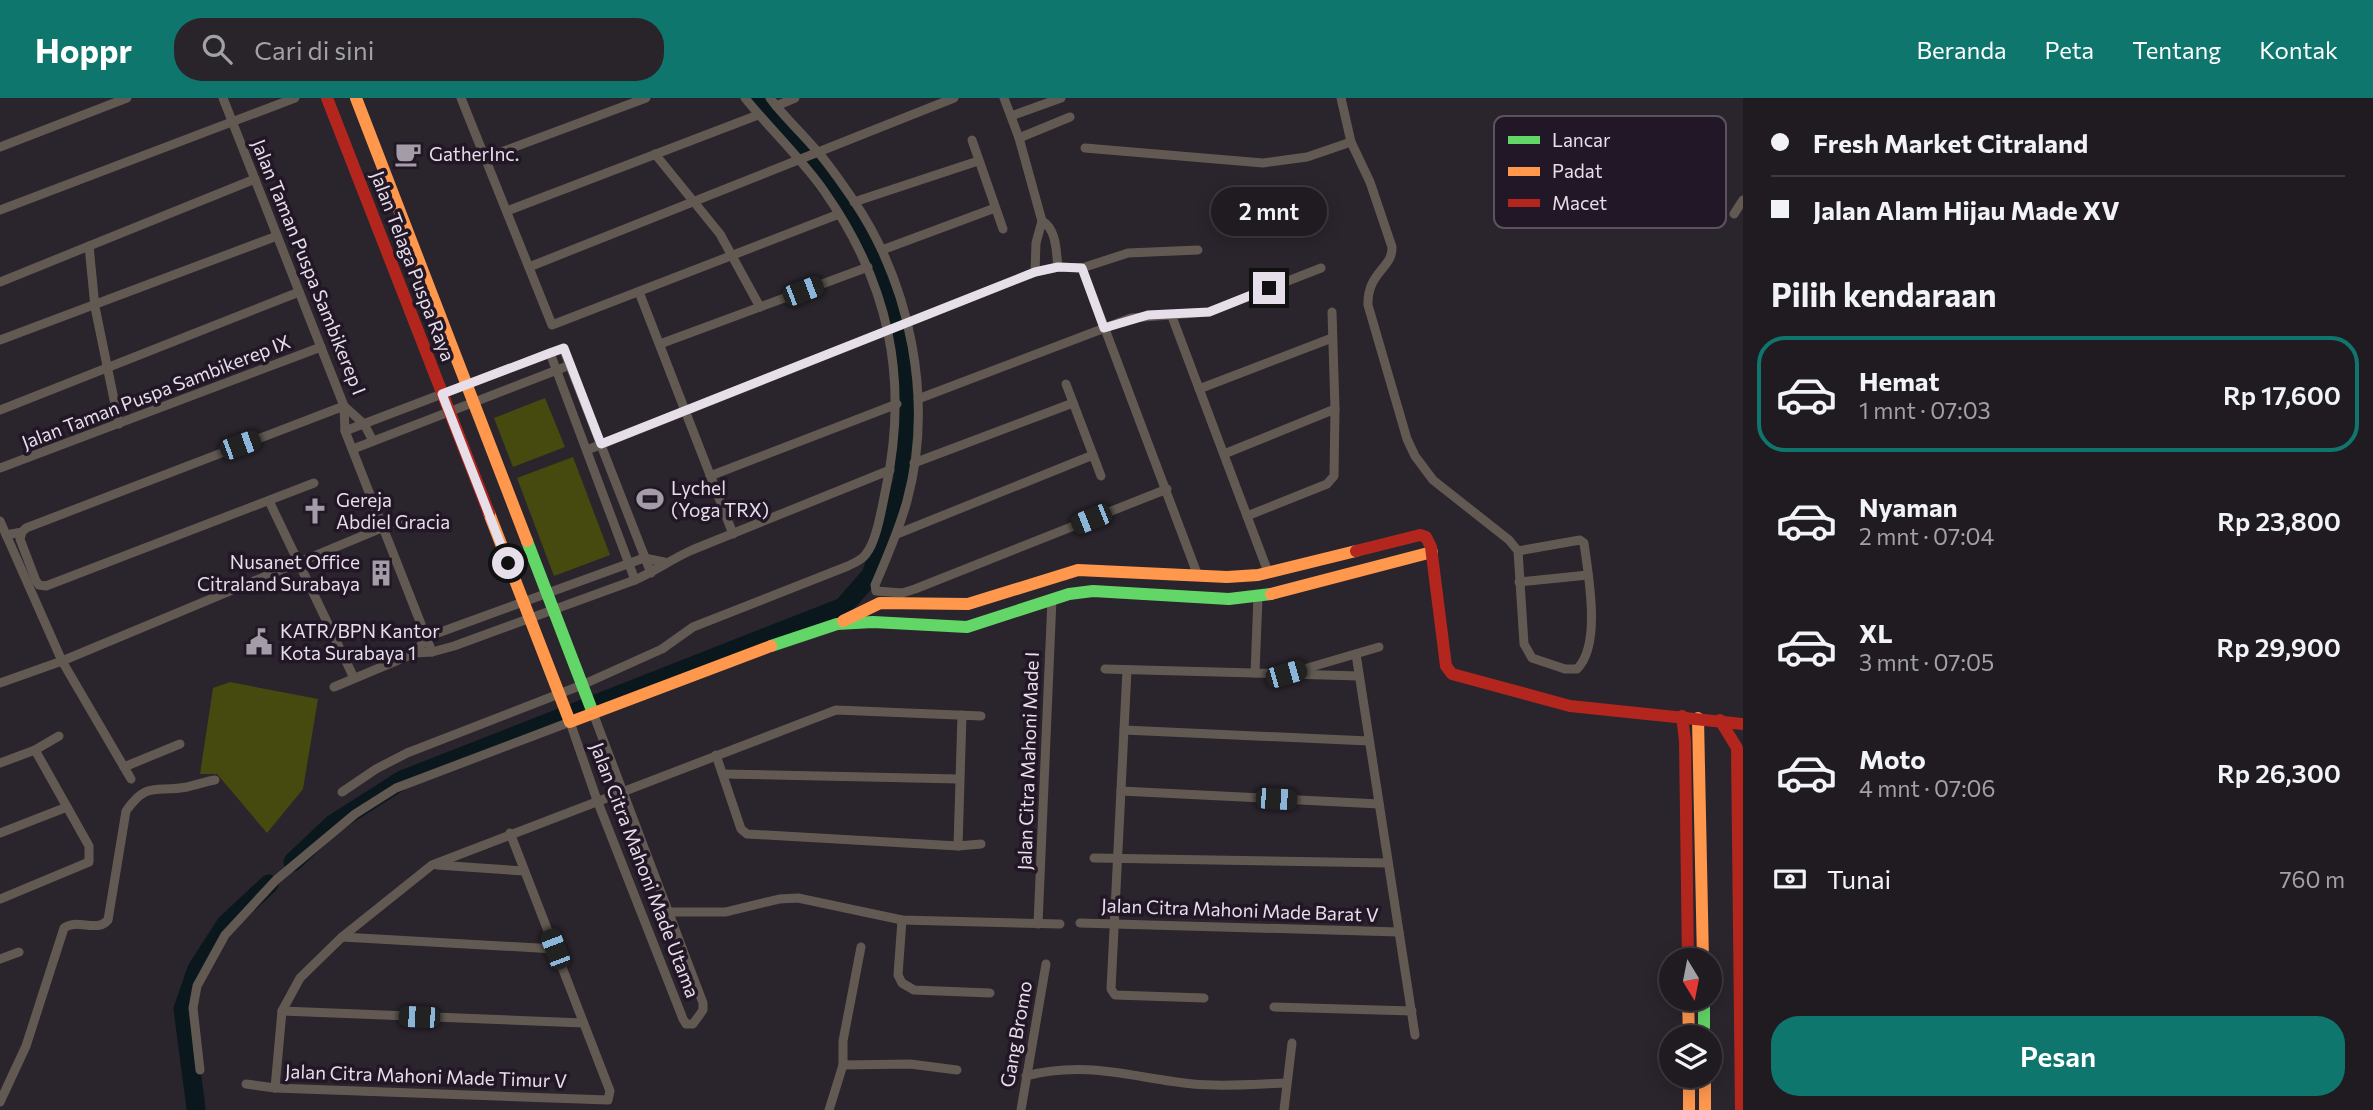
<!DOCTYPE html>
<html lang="id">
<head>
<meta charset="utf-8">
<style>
	body { margin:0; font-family:Commissioner,sans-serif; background:#28242a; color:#f1f3f6; height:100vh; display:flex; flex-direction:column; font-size:26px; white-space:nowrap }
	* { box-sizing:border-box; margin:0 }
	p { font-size:23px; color:#a2a1a5 }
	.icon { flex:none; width:38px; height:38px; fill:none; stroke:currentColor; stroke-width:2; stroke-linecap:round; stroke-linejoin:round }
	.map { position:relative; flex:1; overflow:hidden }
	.side { display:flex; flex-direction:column; background:#201b21; width:630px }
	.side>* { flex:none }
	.guide { display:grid; align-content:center; height:154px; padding:0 28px; background:#201b21 }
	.needle { width:46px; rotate:170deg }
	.fabs { position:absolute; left:1659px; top:850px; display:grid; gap:14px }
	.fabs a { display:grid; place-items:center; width:63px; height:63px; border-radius:50%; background:#201b21; box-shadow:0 4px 18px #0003,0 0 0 2px #3d393f; font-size:35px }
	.end { position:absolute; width:32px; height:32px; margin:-16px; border:9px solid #e6dee9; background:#111; box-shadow:0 0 0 4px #111 }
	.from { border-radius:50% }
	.bubble { position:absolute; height:49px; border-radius:24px; background:#201b21; box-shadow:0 4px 18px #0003,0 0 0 2px #3d393f; font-size:23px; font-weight:600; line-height:49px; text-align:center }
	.car { position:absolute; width:21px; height:42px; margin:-21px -10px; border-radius:9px; box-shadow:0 0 5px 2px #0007; background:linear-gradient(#222 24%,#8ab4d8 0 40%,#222 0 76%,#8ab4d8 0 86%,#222 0) }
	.guide b { display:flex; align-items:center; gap:24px; height:66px; font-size:26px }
	.guide b+b { border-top:2px solid #3d393f }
	.guide i { width:18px; height:18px; background:#f1f3f6 }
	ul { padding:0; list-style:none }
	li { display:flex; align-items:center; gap:21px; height:116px; margin:0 14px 10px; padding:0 14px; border:4px solid transparent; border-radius:28px }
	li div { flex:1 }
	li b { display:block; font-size:26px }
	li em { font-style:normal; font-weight:600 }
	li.on { border-color:#0f766e }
	li>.icon { width:63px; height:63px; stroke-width:1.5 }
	h2 { padding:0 28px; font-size:32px; line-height:84px }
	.pay { display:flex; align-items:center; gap:18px; height:77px; padding:0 28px; font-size:26px }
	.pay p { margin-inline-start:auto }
	.cta { display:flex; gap:14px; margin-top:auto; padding:14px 28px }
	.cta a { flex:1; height:80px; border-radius:28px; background:#0f766e; color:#fff; font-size:28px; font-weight:600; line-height:80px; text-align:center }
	header { display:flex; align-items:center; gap:42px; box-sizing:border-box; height:98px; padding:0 35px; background:#0f766e; color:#fff }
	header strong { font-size:33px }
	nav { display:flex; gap:38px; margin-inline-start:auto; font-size:24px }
	.search { width:490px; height:63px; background:#28242a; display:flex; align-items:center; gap:18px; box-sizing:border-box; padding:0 24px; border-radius:28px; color:#a2a1a5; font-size:26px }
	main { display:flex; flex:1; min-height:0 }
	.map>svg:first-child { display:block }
</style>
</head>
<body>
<header>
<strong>Hoppr</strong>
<div class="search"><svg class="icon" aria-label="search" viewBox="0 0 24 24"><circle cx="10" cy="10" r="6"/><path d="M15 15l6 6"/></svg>Cari di sini</div>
<nav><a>Beranda</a><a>Peta</a><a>Tentang</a><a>Kontak</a></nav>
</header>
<main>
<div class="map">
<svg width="1743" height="1012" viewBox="0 0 1743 1012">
	<rect width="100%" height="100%" fill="#2a242c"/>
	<!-- green -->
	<g fill="#474a0f">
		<path d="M 545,300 L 565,349 L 513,369 L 494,320 Z"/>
		<path d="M 573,359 L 610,457 L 554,478 L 517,380 Z"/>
		<path d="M 230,584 L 318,601 L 303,691 L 267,735 L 217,676 L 200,676 L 213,590 Z"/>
	</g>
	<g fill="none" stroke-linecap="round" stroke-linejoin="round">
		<!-- river -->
		<g stroke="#0a181d" stroke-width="19">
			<path d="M 293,764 L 333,726 L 402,682 L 843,509 L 871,477 L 903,382 L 907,307 L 894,221 L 863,142 L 850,120 L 800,53 L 755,0"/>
			<path d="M 196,1010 L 183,911 L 197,871 L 226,826 L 269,786"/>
		</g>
		<!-- street -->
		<g stroke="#625a52" stroke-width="9">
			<path d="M 223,0 L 344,308 L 364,326 L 373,343"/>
			<path d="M 461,0 L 552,227 L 839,116"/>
			<path d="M 770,0 C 784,19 801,34 816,52 C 830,67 842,86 854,103 C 911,188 934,303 907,403 C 899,432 887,459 875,487 L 876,493 L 902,495 L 915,491 L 1167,391"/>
			<path d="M 1004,0 L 1019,40 L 1042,123 L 1036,145 L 1035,174"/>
			<path d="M 1341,0 L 1351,44 L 1370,84 L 1392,149 C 1393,170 1367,174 1368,207 L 1407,341 L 1415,358 L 1433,382 L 1509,442 L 1518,453 L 1524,546 L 1532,560 L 1565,571 L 1577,571 C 1602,547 1588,476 1584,445 L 1580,442 L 1518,453"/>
			<path d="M 776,8 L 795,0"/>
			<path d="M 1011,18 L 1061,0"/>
			<path d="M 1019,40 L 1070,19"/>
			<path d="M 972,42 L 1003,131"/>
			<path d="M 0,49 L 127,0"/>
			<path d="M 1085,50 L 1263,65 L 1307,59 L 1351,44"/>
			<path d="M 655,56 L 720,136 L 760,209"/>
			<path d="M 485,60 L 646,0"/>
			<path d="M 854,104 L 978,63"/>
			<path d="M 0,112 L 295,0"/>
			<path d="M 507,113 L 758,17"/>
			<path d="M 1734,116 L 1743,102"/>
			<path d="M 1042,123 C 1057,131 1056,154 1058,169"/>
			<path d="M 89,148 L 95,209 L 119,326"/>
			<path d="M 882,152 L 995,110"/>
			<path d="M 529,169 L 954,0"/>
			<path d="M 1082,170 L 1198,478"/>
			<path d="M 0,184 L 255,81"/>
			<path d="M 639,194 L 733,436"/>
			<path d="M 1171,216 L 1268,474"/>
			<path d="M 0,242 L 277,138"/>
			<path d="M 660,246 L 868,169"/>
			<path d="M 550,255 L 635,482"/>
			<path d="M 1066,286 L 1101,378"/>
			<path d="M 1199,291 L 1332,240"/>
			<path d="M 918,301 L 1131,220 L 1209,214 L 1321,170"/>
			<path d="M 344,308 L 345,333 L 432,554"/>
			<path d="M 0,312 L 299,194"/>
			<path d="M 345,333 L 563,250 L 651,475"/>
			<path d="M 353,351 L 570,267"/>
			<path d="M 587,352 L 1035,174 L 1058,169 L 1082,170 L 1128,155 L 1198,152"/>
			<path d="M 1224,356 L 1335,311"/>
			<path d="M 914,365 L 1073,305"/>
			<path d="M 0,370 L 321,249"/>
			<path d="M 710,378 L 897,306"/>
			<path d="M 269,403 L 354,580"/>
			<path d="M 1247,418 L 1327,386 L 1334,378 L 1335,311 L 1332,214"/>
			<path d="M 0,423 L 62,563 L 131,681"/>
			<path d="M 22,434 L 20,441 L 36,483 L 39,487 L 46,488 L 314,385"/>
			<path d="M 897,436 L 1093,357"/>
			<path d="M 6,437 L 22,434 L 26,430 L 344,308"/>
			<path d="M 1519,484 L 1588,477"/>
			<path d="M 415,555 L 427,539 L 644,460 L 664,464"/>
			<path d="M 1356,556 L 1415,937"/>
			<path d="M 1105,571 L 1359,578"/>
			<path d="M 1127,572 L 1111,891 L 1115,897 L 1204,900"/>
			<path d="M 1294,574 L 1379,549"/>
			<path d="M 1255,575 L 1258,499"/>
			<path d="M 0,585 L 62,563 L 403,421"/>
			<path d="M 334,589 L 415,555 L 432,554 L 454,548 L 635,482 C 655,473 672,461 692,452 L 890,372"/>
			<path d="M 1124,632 L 1369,643"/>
			<path d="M 716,657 L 741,731 L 747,736 L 958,748 L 981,746"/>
			<path d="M 0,665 L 35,652 L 59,638"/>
			<path d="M 124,669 L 180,646"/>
			<path d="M 724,676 L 959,681"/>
			<path d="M 1121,693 L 1379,706"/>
			<path d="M 342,694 L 376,671 L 407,655 L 582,587 L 662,551 L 693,529 L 848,468 C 854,465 862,462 866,456 C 877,443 882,408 886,390 C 909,281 889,185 824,93 C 801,60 770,31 745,0"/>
			<path d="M 0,735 L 67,709"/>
			<path d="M 958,748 L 962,617"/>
			<path d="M 1094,760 L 1388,765"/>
			<path d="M 437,767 L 524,773"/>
			<path d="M 0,801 L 89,764 L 89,748 L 35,652"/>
			<path d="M 669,814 L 725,814 L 779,801 L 798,800 L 902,822 L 1060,826"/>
			<path d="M 902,822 L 898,877 L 902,885 L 914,892 L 990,895"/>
			<path d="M 1080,825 L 1399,834"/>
			<path d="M 1038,826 L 1052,501"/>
			<path d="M 342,839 L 555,851"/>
			<path d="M 0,861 L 19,854"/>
			<path d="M 1274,909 L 1412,913"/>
			<path d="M 282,913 L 583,925"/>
			<path d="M 843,967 L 910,966 L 957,972"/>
			<path d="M 200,972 L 193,910 L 197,888 L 225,837 L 276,782 L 355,716 L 396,690 L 570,624 L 597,702 L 683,921 L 686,926 L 693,926 L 703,912 L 703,905 L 593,615"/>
			<path d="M 1026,978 C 1087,962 1134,980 1193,986 C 1224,989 1256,986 1286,985"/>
			<path d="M 246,986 L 275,990 L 608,1002 L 610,993 L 510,735"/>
			<path d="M 275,990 L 282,913 L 300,880 L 342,839 L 432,767 L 836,612 L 981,618"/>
			<path d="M 0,1004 L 26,948 L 64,830 C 77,820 97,835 108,822 L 126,713 C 148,682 156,695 187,689 C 197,687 206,683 215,682"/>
			<path d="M 829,1012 L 843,967 L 843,943 L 861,849"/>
			<path d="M 1021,1012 L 1046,866"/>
			<path d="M 1284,1012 L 1292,945"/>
		</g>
		<!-- fast -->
		<g stroke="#63d668" stroke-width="12">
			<path d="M 527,443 L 593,615"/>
			<path d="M 771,548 L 837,526 L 873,524 L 967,529 L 1069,496 L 1093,493 L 1229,501 L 1271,496"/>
			<path d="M 1704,901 L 1704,940"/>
		</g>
		<!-- slow -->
		<g stroke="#ff974d" stroke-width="12">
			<path d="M 356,0 L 527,443"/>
			<path d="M 489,415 L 570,624 L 771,548"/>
			<path d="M 1271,496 L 1432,454"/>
			<path d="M 843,523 L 880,505 L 968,506 L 1078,472 L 1227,479 L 1258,477 L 1356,453"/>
			<path d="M 1698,620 L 1703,863"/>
			<path d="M 1688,901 L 1689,940"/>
			<path d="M 1689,978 L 1689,1012"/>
			<path d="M 1705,978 L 1705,1012"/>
		</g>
		<!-- jam -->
		<g stroke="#b3261e" stroke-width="12">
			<path d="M 327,0 L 489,415"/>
			<path d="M 1356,453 L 1420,437 L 1426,439 L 1431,449 L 1446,568 L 1452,576 L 1570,608 L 1743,626"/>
			<path d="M 1682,618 L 1685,643 L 1688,863"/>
			<path d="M 1720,622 L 1737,650 L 1741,1012"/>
		</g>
	</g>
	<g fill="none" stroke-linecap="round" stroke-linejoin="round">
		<!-- route -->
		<path stroke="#e6dee9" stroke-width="9" d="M 508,465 L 442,296 L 550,255 L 564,250 L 601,346 L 1035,174 L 1058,169 L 1082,170 L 1104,230 L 1148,217 L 1209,214 L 1269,190"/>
	</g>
	<!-- icons -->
	<defs>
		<g id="cafe-bare" transform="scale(2.1)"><path d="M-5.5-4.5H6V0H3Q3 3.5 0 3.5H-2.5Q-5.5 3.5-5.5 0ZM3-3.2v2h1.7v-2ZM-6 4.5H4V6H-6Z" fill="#a49da7" stroke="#221726" stroke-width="2.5" paint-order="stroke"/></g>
		<g id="stadium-bare" transform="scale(2.1)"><path d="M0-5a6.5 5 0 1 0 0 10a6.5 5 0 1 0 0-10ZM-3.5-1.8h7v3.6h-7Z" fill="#a49da7" stroke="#221726" stroke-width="2.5" paint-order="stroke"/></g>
		<g id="church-bare" transform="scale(2.1)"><path d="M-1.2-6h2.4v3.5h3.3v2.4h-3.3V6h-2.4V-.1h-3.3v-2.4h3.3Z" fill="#a49da7" stroke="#221726" stroke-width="2.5" paint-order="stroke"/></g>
		<g id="building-bare" transform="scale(2.1)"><path d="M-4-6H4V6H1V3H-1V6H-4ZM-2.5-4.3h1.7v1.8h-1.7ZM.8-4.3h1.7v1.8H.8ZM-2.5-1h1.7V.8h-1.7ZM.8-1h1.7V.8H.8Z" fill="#a49da7" stroke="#221726" stroke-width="2.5" paint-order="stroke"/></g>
		<g id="civic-bare" transform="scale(2.1)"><path d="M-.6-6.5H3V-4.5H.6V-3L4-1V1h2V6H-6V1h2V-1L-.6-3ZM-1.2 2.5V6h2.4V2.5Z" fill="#a49da7" stroke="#221726" stroke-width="2.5" paint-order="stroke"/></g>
	</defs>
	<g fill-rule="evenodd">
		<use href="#cafe-bare" x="408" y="56"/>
		<use href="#stadium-bare" x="650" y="401"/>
		<use href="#church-bare" x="315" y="413"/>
		<use href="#building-bare" x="381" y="475"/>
		<use href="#civic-bare" x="259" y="544"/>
	</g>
	<g text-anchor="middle" stroke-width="7" stroke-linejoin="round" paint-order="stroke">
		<!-- poi labels -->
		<g font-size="19" fill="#e6dee9" stroke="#221726" text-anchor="start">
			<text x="429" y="63">GatherInc.</text>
			<text x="671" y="397">Lychel<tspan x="671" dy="22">(Yoga TRX)</tspan></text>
			<text x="336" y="409">Gereja<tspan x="336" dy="22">Abdiel Gracia</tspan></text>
			<text x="360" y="471" text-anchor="end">Nusanet Office<tspan x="360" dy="22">Citraland Surabaya</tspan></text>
			<text x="280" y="540">KATR/BPN Kantor<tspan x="280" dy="22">Kota Surabaya 1</tspan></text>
		</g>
		<!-- street labels -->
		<g font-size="19" fill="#e6dee9" stroke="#221726">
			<text transform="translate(413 168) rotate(69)" y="7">Jalan Telaga Puspa Raya</text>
			<text transform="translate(309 169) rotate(68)" y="7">Jalan Taman Puspa Sambikerep I</text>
			<text transform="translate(156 294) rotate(-21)" y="7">Jalan Taman Puspa Sambikerep IX</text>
			<text transform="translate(1028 663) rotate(-88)" y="7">Jalan Citra Mahoni Made I</text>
			<text transform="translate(645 772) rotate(69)" y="7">Jalan Citra Mahoni Made Utama</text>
			<text transform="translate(1240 812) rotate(2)" y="7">Jalan Citra Mahoni Made Barat V</text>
			<text transform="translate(1016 936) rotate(-80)" y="7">Gang Bromo</text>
			<text transform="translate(426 978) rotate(2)" y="7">Jalan Citra Mahoni Made Timur V</text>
		</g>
	</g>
	<!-- legend -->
	<rect x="1494" y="18" width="232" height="112" rx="10" fill="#221726" stroke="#5d5360" stroke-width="2"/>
	<rect x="1508" y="38" width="32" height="8" fill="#63d668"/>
	<rect x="1508" y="69" width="32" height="9" fill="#ff974d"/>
	<rect x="1508" y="101" width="32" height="8" fill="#b3261e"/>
	<g font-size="19" fill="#e6dee9">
		<text x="1552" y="49">Lancar</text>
		<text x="1552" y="80">Padat</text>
		<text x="1552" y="112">Macet</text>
	</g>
</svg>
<div class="fabs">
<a><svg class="needle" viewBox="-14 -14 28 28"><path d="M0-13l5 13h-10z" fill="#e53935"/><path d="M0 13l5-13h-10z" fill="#a2a1a5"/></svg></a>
<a><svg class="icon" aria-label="layers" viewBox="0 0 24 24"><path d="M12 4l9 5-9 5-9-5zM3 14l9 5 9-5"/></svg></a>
</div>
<i class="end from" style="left:508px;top:465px"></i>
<i class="end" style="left:1269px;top:190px"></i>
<div class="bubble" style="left:1211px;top:89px;width:116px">2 mnt</div>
<i class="car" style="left:803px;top:193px;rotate:69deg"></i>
<i class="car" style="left:240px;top:347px;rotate:70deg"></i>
<i class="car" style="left:1091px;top:421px;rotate:248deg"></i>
<i class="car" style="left:1286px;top:576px;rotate:74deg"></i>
<i class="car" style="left:1276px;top:701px;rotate:93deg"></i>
<i class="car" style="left:555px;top:851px;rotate:339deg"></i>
<i class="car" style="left:419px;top:919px;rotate:272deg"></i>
</div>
<section class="side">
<div class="guide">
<b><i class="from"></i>Fresh Market Citraland</b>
<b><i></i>Jalan Alam Hijau Made XV</b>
</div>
<h2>Pilih kendaraan</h2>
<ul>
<li class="on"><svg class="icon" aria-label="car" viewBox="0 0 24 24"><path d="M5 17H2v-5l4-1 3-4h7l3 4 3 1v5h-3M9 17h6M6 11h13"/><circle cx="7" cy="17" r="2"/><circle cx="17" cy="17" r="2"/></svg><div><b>Hemat</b><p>1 mnt · 07:03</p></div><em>Rp 17,600</em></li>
<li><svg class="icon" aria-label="car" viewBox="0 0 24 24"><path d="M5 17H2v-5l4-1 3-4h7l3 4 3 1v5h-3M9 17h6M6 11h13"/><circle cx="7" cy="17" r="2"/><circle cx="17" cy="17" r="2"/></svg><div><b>Nyaman</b><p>2 mnt · 07:04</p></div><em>Rp 23,800</em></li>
<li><svg class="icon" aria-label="car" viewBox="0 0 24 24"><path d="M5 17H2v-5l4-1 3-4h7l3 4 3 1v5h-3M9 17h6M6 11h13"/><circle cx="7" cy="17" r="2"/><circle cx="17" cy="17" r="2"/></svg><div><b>XL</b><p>3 mnt · 07:05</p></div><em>Rp 29,900</em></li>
<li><svg class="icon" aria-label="car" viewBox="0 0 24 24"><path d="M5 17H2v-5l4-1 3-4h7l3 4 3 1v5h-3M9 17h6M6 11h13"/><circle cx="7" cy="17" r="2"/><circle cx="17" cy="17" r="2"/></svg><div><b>Moto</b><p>4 mnt · 07:06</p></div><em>Rp 26,300</em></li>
</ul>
<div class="pay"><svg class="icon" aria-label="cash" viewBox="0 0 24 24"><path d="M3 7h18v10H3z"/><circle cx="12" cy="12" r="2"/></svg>Tunai<p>760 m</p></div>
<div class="cta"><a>Pesan</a></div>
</section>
</main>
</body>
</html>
